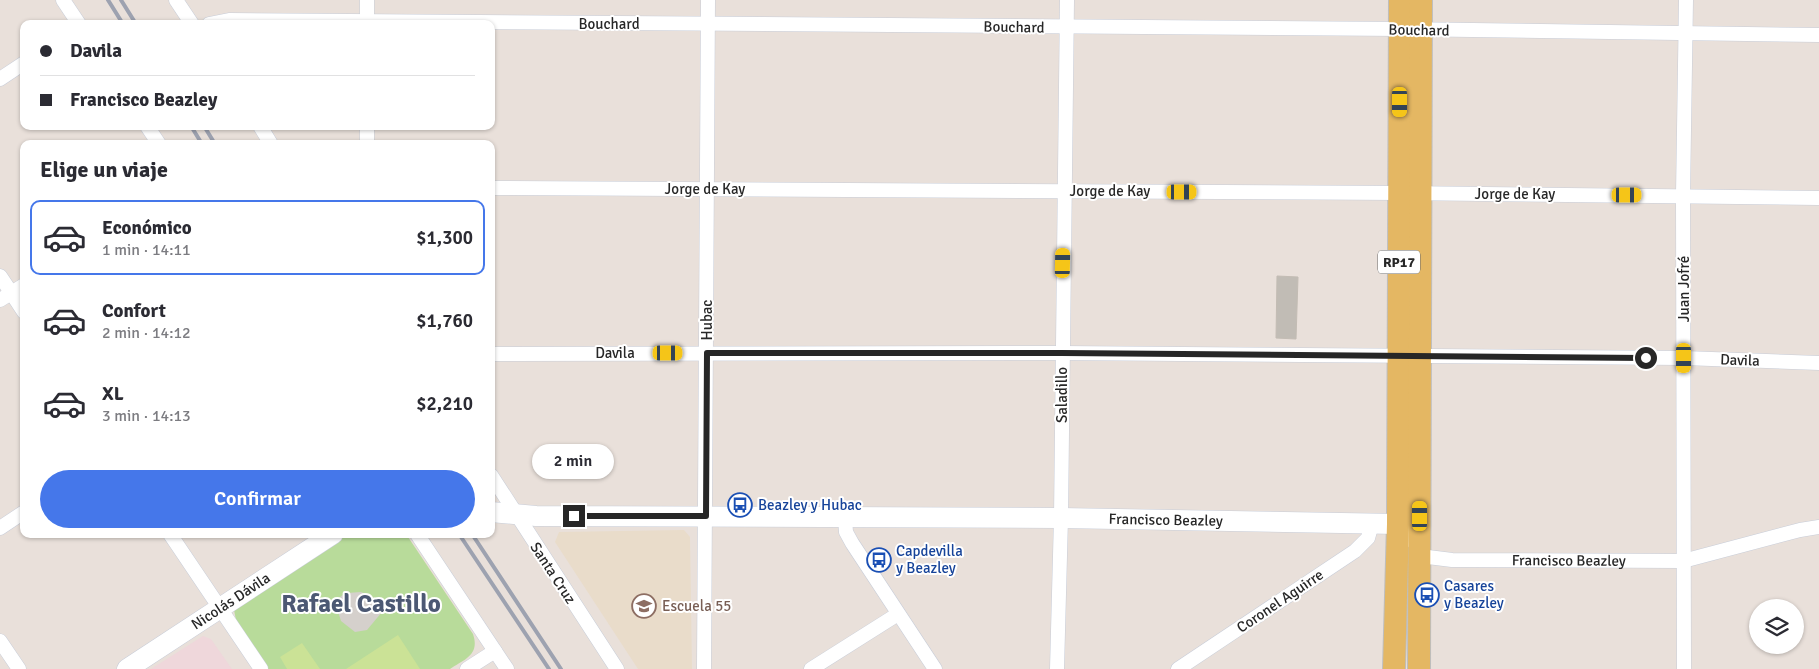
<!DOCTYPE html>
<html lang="es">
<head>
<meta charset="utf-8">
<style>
	body { margin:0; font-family:Signika,sans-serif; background:#f2f2f3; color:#2b2b33; height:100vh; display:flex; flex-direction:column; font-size:19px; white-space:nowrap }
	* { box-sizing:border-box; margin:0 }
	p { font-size:16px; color:#7c7c81 }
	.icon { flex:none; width:28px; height:28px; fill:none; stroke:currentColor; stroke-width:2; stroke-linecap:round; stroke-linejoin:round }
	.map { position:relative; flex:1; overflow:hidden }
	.panel { position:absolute; left:20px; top:140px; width:475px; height:398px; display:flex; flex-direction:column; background:#fff; border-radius:10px; box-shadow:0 1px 4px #0004 }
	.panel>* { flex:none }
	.hud { position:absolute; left:20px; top:20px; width:475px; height:110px; border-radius:10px; box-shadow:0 1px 4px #0004; display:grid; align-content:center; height:110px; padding:0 20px; background:#fff }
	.controls { position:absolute; left:1749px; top:599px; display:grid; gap:10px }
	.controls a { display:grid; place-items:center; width:55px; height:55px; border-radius:50%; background:#fff; box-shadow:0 1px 4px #0004; font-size:25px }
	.end { position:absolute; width:22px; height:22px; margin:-11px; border:6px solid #272727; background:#fff; box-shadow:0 0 0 2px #fff }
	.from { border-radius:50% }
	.bubble { position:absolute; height:35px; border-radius:18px; background:#fff; box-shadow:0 1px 4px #0004; font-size:16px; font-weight:600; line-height:35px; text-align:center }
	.car { position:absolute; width:15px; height:30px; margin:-15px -8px; border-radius:6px; box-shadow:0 0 4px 1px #0007; background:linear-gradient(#f5c518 24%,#345 0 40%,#f5c518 0 76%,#345 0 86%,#f5c518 0) }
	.hud b { display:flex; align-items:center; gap:18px; height:48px; font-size:19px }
	.hud b+b { border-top:1px solid #e1e1e2 }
	.hud i { width:12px; height:12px; background:#2b2b33 }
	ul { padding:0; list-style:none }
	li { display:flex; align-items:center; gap:15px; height:75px; margin:0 10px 8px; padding:0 10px; border:2px solid transparent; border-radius:10px }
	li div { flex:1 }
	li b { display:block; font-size:19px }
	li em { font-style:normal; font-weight:600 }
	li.active { border-color:#4577ea }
	li>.icon { width:45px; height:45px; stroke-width:1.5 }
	h2 { padding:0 20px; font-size:22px; line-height:60px }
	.button { display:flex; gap:10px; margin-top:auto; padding:10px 20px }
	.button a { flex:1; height:58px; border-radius:30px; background:#4577ea; color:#fff; font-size:20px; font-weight:600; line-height:58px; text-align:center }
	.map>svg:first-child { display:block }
</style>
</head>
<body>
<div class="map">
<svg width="1819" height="669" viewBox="0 0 1819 669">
	<rect width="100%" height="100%" fill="#e9e0da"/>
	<!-- education -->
	<path fill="#e9dcca" d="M 684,530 L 690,537 L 692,669 L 638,669 L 555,542 L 559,532 Z"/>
	<!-- medical -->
	<path fill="#efd7db" d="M 203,636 L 211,639 L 232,669 L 151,669 Z"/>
	<!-- green -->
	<path fill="#b8db9a" d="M 347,534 L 406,534 L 473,634 C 480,655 465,659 450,669 L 268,669 L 236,620 L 234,610 L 239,603 Z"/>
	<!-- pitch -->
	<g fill="#cbe296">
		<path d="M 398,635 L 420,669 L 346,669 Z"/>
		<path d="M 302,643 L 320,669 L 287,669 L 280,657 Z"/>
	</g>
	<!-- plaza -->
	<path fill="#d5d0cc" d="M 361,592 L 379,600 L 382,612 L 367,630 L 355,632 L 341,621 L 336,605 L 341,596 L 347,593 Z"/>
	<!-- building -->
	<path fill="#c1bcb5" stroke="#c3bcb4" d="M 1277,276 L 1298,277 L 1296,339 L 1276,338 Z"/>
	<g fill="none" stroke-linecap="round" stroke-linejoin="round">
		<!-- street casing -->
		<g stroke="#c8cdd8" stroke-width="15">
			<g id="street">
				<path d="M 63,0 L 79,24"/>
				<path d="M 176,0 L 192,24"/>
				<path d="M 367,0 L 367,24"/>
				<path d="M 209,24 L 229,20 L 1400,29 L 1819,35"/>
				<path d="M 0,79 L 24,63"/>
				<path d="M 147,126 L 159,144"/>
				<path d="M 260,126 L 271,144"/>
				<path d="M 367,126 L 367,144"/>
				<path d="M 491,188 L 1400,193 L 1819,198"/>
				<path d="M 0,276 L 24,312"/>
				<path d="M 0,300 L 24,285"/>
				<path d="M 491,354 L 1062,353 L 1684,358 L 1819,363"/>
				<path d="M 491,475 L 617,669"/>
				<path d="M 845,518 L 846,532 L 852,543 L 935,669"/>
				<path d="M 0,528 L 24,512"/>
				<path d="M 170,534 L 261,669"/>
				<path d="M 417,534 L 507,669"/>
				<path id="s1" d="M 1420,556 L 1452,560 L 1683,561 L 1800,530 L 1819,527"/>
				<path d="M 0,641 L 19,669"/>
				<path d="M 467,669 L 495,651"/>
				<path d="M 704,669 L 708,0"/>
				<path d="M 811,669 L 898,614"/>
				<path d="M 1057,669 L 1061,518 L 1067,0"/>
				<path d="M 1178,669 L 1355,551 L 1368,538 L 1372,524"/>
				<path d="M 1684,669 L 1683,195 L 1686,0"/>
			</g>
		</g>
		<!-- secondary casing -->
		<g stroke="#c8cdd8" stroke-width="21">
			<g id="secondary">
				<path id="s2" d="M 491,512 L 536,516 L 1061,518 L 1398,524 L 1407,537"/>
				<path id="s3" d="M 127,669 L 333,534"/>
			</g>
		</g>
		<!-- primary casing -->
		<g stroke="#bebebe" stroke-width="24">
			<g id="primary">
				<path d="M 1394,669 L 1398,524 L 1400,0"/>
				<path d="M 1419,669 L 1421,0"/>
			</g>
		</g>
		<!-- street -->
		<use href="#street" stroke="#fff" stroke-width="14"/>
		<!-- secondary -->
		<use href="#secondary" stroke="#fff" stroke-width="20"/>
		<!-- primary -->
		<use href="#primary" stroke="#e4b763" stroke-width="22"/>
		<!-- rail -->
		<g stroke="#9da2b0" stroke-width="4">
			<path d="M 108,0 L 123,24"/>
			<path d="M 121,0 L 136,24"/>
			<path d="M 191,126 L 202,144"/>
			<path d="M 204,126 L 215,144"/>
			<path d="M 459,534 L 549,669"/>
			<path d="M 472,534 L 561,669"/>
		</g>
	</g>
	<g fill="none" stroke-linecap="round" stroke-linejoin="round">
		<!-- route -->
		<path stroke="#272727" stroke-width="6" d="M 574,516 L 706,516 L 707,353 L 1062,353 L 1646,358"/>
	</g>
	<!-- icons -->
	<defs>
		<g id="bus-ring" transform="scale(1.25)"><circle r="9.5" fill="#fff" stroke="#1a4fb4" stroke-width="1.5"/><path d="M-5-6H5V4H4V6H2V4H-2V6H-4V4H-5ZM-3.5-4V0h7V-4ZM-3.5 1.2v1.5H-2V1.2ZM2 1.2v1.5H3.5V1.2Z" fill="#1a4fb4"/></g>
		<g id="school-ring" transform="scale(1.25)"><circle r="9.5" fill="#fff" stroke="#8d6e63" stroke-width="1.5"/><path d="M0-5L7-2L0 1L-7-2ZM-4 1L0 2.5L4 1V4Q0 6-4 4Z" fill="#8d6e63"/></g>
	</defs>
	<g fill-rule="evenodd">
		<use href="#bus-ring" x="740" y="505"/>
		<use href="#bus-ring" x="879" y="560"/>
		<use href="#bus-ring" x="1427" y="595"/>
		<use href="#school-ring" x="644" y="606"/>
	</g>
	<g text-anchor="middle" stroke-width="4" stroke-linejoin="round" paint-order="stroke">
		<!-- shield labels -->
		<rect fill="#fff" stroke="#686868" stroke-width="1" x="1378" y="250.5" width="42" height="23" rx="4"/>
		<g font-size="14" font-weight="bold" fill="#272727">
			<text x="1399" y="267">RP17</text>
		</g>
		<!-- street labels -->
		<g font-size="15" fill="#272727" stroke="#fff">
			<text x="609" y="29">Bouchard</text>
			<text transform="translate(1014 27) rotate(1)" y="5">Bouchard</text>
			<text transform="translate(1419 30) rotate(1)" y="5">Bouchard</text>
			<text x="705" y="194">Jorge de Kay</text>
			<text x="1110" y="196">Jorge de Kay</text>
			<text x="1515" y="199">Jorge de Kay</text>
			<text transform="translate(1684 289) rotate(-90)" y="5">Juan Jofré</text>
			<text transform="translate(707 320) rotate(-90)" y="5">Hubac</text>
			<text x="615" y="358">Davila</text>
			<text transform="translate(1740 360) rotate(2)" y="5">Davila</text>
			<text transform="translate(1062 395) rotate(-90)" y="5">Saladillo</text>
			<text dy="5" stroke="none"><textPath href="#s2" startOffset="675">Francisco Beazley</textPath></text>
			<text dy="5" stroke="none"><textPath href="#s1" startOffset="149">Francisco Beazley</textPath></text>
			<text transform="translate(553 573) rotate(57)" y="5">Santa Cruz</text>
			<text dy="5" stroke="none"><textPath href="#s3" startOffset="124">Nicolás Dávila</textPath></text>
			<text transform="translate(1280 601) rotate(-34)" y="5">Coronel Aguirre</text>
		</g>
		<!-- transit labels -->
		<g font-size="15" fill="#164399" stroke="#fff" text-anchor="start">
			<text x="758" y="510">Beazley y Hubac</text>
			<text x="896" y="556">Capdevilla<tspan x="896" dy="17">y Beazley</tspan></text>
			<text x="1444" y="591">Casares<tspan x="1444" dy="17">y Beazley</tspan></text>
		</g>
		<!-- education labels -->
		<g font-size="15" fill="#785e54" stroke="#fff" text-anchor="start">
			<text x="662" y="611">Escuela 55</text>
		</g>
		<!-- town labels -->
		<g font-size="25" font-weight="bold" fill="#4c5873" stroke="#fff">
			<text x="361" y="612">Rafael Castillo</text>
		</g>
	</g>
</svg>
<div class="controls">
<a><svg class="icon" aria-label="layers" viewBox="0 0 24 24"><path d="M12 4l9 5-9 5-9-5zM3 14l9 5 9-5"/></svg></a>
</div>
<i class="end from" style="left:1646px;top:358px"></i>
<i class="end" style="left:574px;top:516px"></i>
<div class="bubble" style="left:532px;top:444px;width:82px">2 min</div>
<i class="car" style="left:1400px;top:102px;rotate:180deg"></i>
<i class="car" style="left:1182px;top:192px;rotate:90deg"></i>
<i class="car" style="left:1627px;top:195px;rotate:90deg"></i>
<i class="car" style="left:1063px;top:263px;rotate:1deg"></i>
<i class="car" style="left:668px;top:353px;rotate:90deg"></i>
<i class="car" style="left:1684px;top:358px;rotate:180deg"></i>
<i class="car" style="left:1420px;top:516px;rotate:0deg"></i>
<div class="hud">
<b><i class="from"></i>Davila</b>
<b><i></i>Francisco Beazley</b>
</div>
<section class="panel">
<h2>Elige un viaje</h2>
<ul>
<li class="active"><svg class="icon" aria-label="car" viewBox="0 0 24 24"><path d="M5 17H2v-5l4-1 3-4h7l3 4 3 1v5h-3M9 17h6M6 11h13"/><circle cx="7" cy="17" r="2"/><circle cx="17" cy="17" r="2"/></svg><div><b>Económico</b><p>1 min · 14:11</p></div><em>$1,300</em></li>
<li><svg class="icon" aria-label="car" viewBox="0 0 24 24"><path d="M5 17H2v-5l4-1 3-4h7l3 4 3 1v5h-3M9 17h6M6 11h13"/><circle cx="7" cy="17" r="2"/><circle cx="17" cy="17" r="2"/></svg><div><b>Confort</b><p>2 min · 14:12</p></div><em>$1,760</em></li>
<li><svg class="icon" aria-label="car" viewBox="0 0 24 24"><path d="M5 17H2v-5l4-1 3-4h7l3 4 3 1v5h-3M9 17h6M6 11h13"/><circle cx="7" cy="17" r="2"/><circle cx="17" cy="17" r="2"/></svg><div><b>XL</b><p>3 min · 14:13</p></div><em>$2,210</em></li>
</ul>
<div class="button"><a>Confirmar</a></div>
</section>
</div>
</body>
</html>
